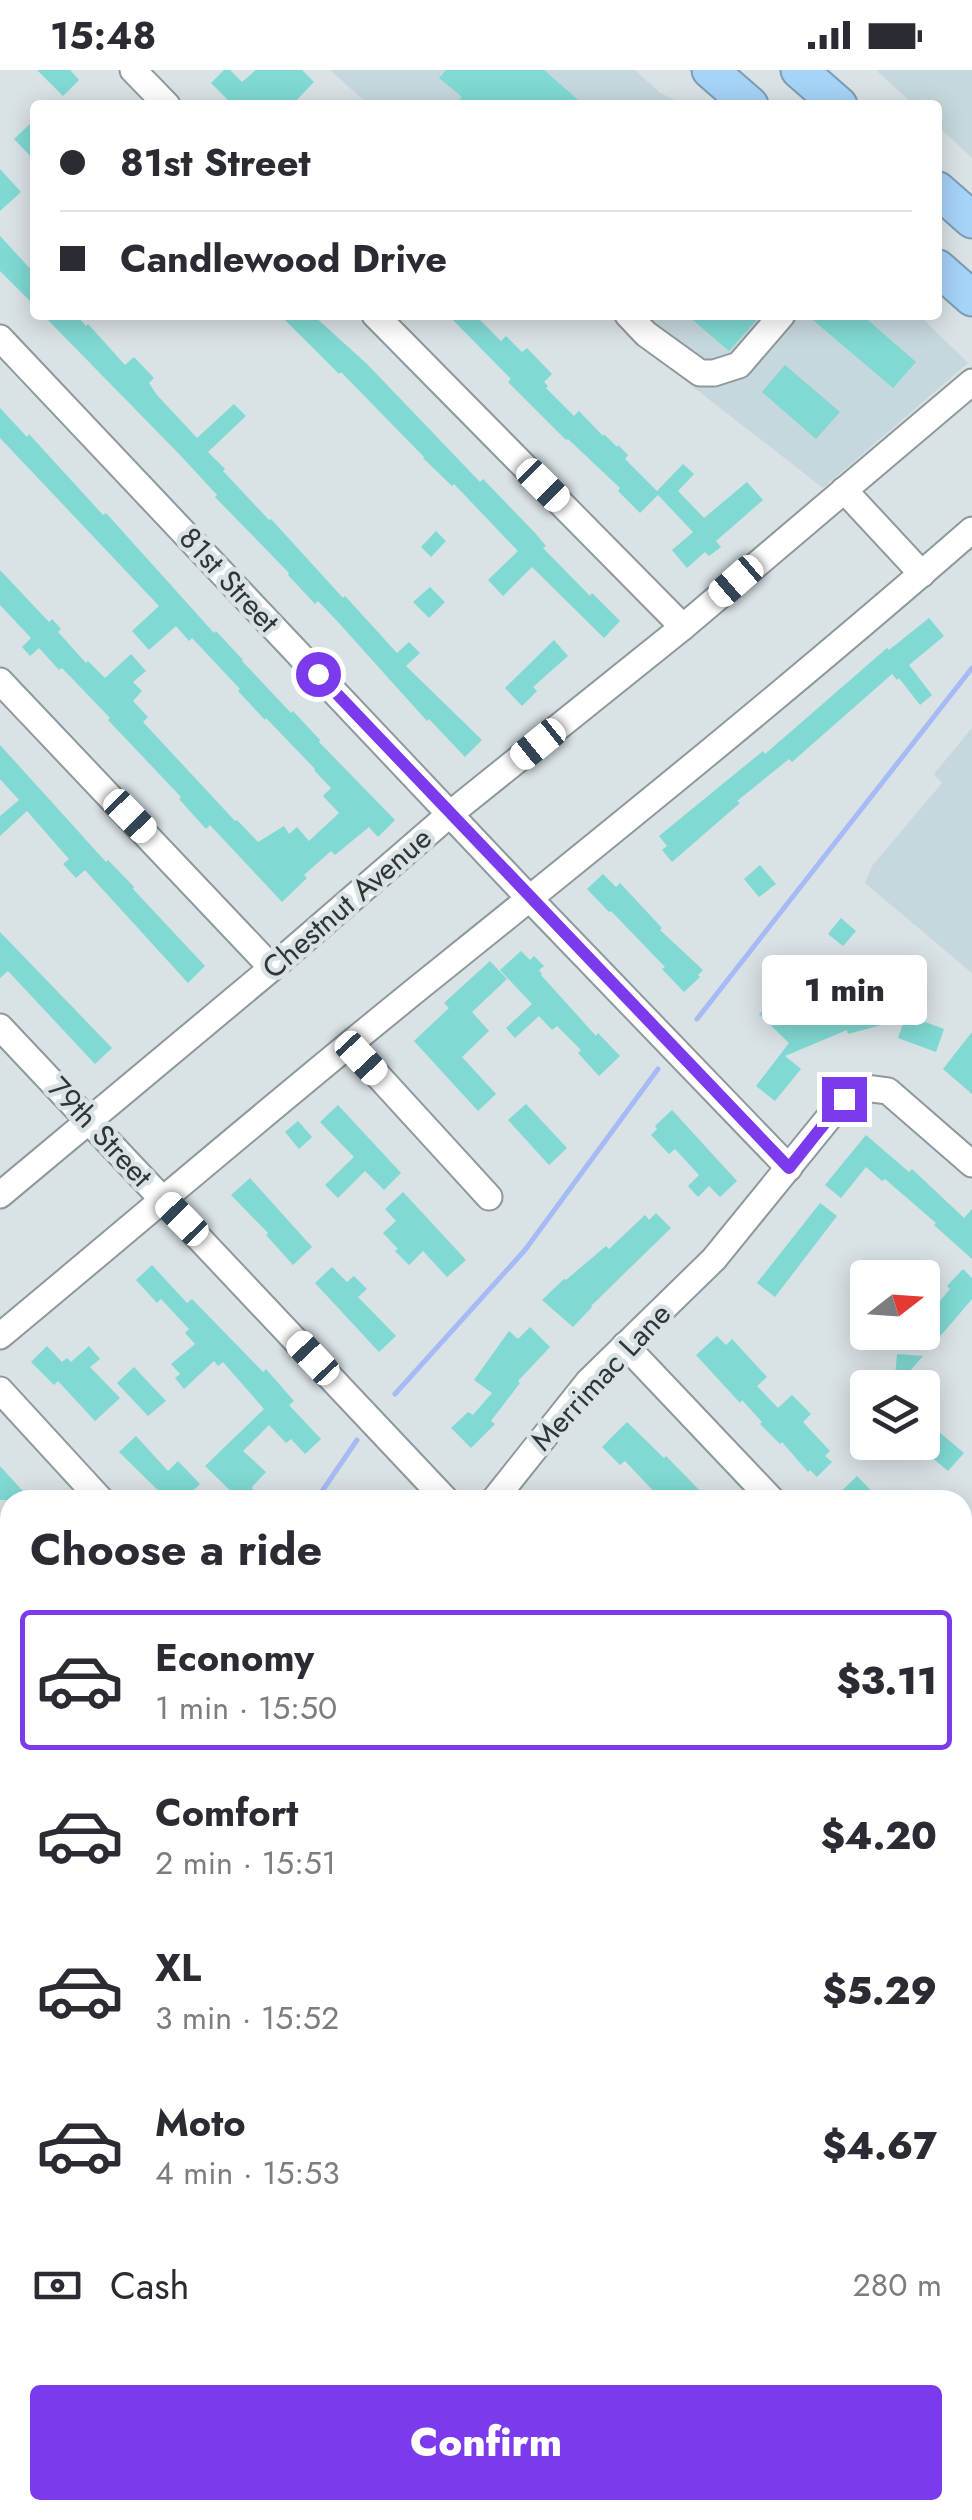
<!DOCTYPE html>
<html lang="en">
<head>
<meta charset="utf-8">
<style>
	body { margin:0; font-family:Jost,sans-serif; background:#f7f7f7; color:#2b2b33; height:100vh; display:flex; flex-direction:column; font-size:38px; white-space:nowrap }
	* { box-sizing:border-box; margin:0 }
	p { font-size:32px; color:#7c7c81 }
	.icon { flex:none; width:55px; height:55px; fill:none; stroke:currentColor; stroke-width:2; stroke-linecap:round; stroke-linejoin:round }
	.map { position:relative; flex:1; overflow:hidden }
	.panel { position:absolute; left:0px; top:1420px; width:972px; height:1030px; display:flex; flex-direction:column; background:#fff; border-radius:30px 30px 0 0; box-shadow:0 5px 25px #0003 }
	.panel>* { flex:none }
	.top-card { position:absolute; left:30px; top:30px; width:912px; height:220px; border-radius:10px; box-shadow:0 5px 25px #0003; display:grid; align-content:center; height:220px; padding:0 30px; background:#fff }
	.needle { width:65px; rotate:73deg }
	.fabs { position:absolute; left:850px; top:1190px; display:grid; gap:20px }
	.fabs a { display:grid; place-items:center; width:90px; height:90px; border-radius:10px; background:#fff; box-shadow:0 5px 25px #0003; font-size:50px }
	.end { position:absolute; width:45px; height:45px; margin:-22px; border:12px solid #7c3aed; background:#fff; box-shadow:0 0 0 5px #fff }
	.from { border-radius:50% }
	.bubble { position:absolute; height:70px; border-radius:10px; background:#fff; box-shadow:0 5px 25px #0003; font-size:32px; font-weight:800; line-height:70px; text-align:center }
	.car { position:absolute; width:30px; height:60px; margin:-30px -15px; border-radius:12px; box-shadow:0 0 8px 2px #0007; background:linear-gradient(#fff 24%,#345 0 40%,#fff 0 76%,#345 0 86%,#fff 0) }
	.top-card b { display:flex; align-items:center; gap:35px; height:95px; font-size:38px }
	.top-card b+b { border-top:2px solid #e1e1e2 }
	.top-card i { width:25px; height:25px; background:#2b2b33 }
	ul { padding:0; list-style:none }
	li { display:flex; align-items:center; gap:30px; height:140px; margin:0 20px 15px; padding:0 10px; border:5px solid transparent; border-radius:10px }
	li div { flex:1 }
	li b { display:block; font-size:38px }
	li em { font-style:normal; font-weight:800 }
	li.active { border-color:#7c3aed }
	li>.icon { width:90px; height:90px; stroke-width:1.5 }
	h2 { padding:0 30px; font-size:45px; line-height:120px }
	.pay { display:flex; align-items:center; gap:25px; height:110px; padding:0 30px; font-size:38px }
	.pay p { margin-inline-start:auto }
	.primary-button { display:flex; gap:20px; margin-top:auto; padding:20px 30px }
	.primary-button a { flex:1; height:115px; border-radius:10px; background:#7c3aed; color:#fff; font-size:40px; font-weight:800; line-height:115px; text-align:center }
	.status { display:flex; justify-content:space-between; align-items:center; height:70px; padding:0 50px; background:#fff; direction:ltr }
	.status svg { height:28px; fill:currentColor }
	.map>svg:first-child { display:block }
</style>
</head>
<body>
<div class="status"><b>15:48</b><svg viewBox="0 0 49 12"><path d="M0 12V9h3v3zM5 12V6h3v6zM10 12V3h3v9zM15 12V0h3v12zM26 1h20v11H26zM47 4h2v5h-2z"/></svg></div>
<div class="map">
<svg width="972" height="2450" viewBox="0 0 972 2450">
	<rect width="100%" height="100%" fill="#d9e2e5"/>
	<!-- built -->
	<g fill="#c6d8dd">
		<path d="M 330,0 L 635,0 L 660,23 L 686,35 L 369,35 Z"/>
		<path d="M 876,0 L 972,0 L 972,88 L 938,56 L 938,35 L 914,35 Z"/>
		<path d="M 606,245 L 919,245 L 968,293 L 823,418 L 684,310 Z"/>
		<path d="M 972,658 L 972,903 L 865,813 L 872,796 L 942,713 L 934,704 Z"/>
	</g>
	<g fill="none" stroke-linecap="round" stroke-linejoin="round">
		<!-- stream -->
		<g stroke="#a6bbf5" stroke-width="5">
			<path d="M 697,949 L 972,598"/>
			<path d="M 395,1324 L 525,1180 L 658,999"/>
			<path d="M 316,1430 L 357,1370"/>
			<path d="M 0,1829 L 10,1817"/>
		</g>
	</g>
	<!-- building -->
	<g fill="#80d9d3">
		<path d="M 37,0 L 70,0 L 79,10 L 63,26 Z"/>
		<path d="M 224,0 L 230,0 L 242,12 L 256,0 L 302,0 L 314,12 L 292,35 L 233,35 L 211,13 Z"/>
		<path d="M 446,0 L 544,0 L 584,35 L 455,35 L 462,27 L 439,8 Z"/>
		<path d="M 35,49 L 35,91 L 14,69 Z"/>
		<path d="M 0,99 L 21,122 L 0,141 Z"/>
		<path d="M 0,166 L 35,204 L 35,236 L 0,201 Z"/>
		<path d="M 43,245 L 76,245 L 86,256 L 88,254 L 125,295 L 134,287 L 154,308 L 149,313 L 157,325 L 197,368 L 234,334 L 246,346 L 208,382 L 225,399 L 223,401 L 269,450 L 271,449 L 343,528 L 345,526 L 397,583 L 409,572 L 420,583 L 406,596 L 482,670 L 465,687 L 429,649 L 427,651 L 338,552 L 318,531 L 315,534 L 288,505 L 289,503 L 215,427 L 217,425 L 181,386 Z"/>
		<path d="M 280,245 L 313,245 L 367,294 L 480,412 L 483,409 L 536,464 L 546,476 L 543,478 L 590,526 L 592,523 L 620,551 L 604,568 L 532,497 L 503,526 L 488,510 L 518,481 L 454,414 L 452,416 L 423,388 L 424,387 L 341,302 L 339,304 Z"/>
		<path d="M 448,245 L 475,245 L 501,271 L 506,266 L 522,282 L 527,278 L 552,304 L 544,312 L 548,316 L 546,318 L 574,346 L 579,341 L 603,366 L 604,364 L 617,377 L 618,375 L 628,385 L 625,389 L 657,421 L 683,394 L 694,404 L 678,421 L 704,448 L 747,412 L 763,430 L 716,471 L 721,477 L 709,486 L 705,482 L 687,498 L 672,480 L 693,462 L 658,425 L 640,443 L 618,421 L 620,418 L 568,369 L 566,370 L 508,312 L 511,309 Z"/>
		<path d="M 687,245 L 761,245 L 729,281 Z"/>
		<path d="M 807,245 L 862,245 L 916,292 L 893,318 Z"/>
		<path d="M 785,295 L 840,342 L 816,369 L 762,322 Z"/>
		<path d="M 0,338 L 27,367 L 29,364 L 103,445 L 106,443 L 214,563 L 216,561 L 243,590 L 242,591 L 291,643 L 293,641 L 320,670 L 319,672 L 395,750 L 378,767 L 369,757 L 335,785 L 331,781 L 304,805 L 307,808 L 282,832 L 210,755 L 206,759 L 179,729 L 181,727 L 108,650 L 110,648 L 62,598 L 59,600 L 39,578 L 30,586 L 22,577 L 31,568 L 0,535 L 0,500 L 49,552 L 52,549 L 61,559 L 58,562 L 86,593 L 88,591 L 105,608 L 131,584 L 146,601 L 133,612 L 142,621 L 133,631 L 148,647 L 143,652 L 235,751 L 237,750 L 258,772 L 284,756 L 289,764 L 297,757 L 309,771 L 339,743 L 323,726 L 331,718 L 314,700 L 315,699 L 266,648 L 265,650 L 238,621 L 240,619 L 192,568 L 189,571 L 176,556 L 149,580 L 132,561 L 159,536 L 0,368 Z"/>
		<path d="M 436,461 L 446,471 L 431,487 L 421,477 Z"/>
		<path d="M 430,517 L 445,532 L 429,548 L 413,532 Z"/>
		<path d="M 929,548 L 944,566 L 909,595 L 932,625 L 920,635 L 899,608 L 897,610 L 892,604 L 792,692 L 789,689 L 737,731 L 740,733 L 672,792 L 662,780 L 667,776 L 659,766 L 763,681 L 765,684 L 887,578 L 889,580 Z"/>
		<path d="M 554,570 L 568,586 L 533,617 L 537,621 L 522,636 L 505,618 Z"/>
		<path d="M 0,675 L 106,792 L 108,790 L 134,817 L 133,819 L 205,896 L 188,913 L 85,800 L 76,808 L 63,794 L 69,789 L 27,741 L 0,766 L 0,746 L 19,730 L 0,709 Z"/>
		<path d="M 760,795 L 776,814 L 759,827 L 744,809 Z"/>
		<path d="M 603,804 L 616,817 L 620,813 L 662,858 L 660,860 L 703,900 L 698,905 L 700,907 L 684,922 L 662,899 L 665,897 L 611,841 L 609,842 L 587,819 Z"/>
		<path d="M 841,848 L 856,861 L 843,876 L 828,864 Z"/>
		<path d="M 0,862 L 112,978 L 95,994 L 8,901 L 0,908 Z"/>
		<path d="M 521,881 L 530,890 L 534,886 L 544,896 L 539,900 L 542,904 L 541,905 L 596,966 L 598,963 L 620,986 L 599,1006 L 578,983 L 581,980 L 557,956 L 552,960 L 539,946 L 515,968 L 506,958 L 532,934 L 500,900 Z"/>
		<path d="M 490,891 L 507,909 L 472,942 L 489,961 L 462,987 L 496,1024 L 478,1041 L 414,971 L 449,938 L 444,933 Z"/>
		<path d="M 882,928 L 889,953 L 848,964 L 847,960 L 785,986 L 801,999 L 775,1031 L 756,1016 L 789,973 L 759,944 L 773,930 L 798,954 L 824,942 Z"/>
		<path d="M 906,945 L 944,959 L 936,982 L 898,968 Z"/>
		<path d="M 972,962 L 972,1024 L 943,999 Z"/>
		<path d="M 526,1034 L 567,1078 L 549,1095 L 508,1050 Z"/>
		<path d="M 338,1035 L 401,1103 L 384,1120 L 365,1101 L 338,1128 L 325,1115 L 354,1087 L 320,1052 Z"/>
		<path d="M 672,1040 L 737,1111 L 720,1127 L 709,1116 L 698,1127 L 688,1116 L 699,1105 L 675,1079 L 669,1084 L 651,1065 L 657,1059 L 655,1056 Z"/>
		<path d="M 298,1051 L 312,1067 L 299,1079 L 285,1062 Z"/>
		<path d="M 866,1065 L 909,1102 L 912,1099 L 964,1148 L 972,1139 L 972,1189 L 934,1155 L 936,1153 L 885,1109 L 882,1111 L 866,1097 L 841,1128 L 825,1115 Z"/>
		<path d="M 250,1108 L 312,1177 L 293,1195 L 266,1165 L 268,1163 L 231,1125 Z"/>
		<path d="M 403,1122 L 466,1190 L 447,1207 L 423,1181 L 409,1195 L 395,1181 L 398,1179 L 383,1163 L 396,1151 L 385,1139 Z"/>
		<path d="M 820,1133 L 837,1146 L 775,1227 L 757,1213 Z"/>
		<path d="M 656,1143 L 671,1158 L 591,1236 L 592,1237 L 573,1257 L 542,1230 L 564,1209 L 566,1210 L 606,1176 L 609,1179 L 645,1145 L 649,1150 Z"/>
		<path d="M 152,1195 L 187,1233 L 192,1229 L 263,1302 L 266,1299 L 294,1331 L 289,1335 L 321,1369 L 305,1384 L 291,1369 L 286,1373 L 269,1355 L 243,1381 L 266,1402 L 252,1417 L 253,1419 L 240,1430 L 205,1396 L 264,1339 L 223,1292 L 218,1296 L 214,1291 L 184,1319 L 175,1308 L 180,1304 L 171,1294 L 195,1274 L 185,1263 L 189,1259 L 161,1229 L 157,1233 L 136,1210 Z"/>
		<path d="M 332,1197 L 347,1212 L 354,1206 L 367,1219 L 358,1227 L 396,1266 L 379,1282 L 315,1213 Z"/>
		<path d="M 963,1199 L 972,1208 L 972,1229 L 931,1277 L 922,1269 L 922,1239 L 929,1244 L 950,1219 L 947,1216 Z"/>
		<path d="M 530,1257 L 550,1277 L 518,1311 L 520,1313 L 491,1351 L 495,1354 L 471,1378 L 451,1358 L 468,1342 L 473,1345 L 492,1323 L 474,1310 L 509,1261 L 518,1269 Z"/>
		<path d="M 717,1266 L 726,1275 L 732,1269 L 767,1307 L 757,1316 L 778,1338 L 792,1325 L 811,1344 L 803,1352 L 830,1381 L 825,1386 L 832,1392 L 817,1407 L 810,1400 L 808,1402 L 782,1372 L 780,1374 L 760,1354 L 762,1352 L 742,1330 L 740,1333 L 696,1285 Z"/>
		<path d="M 47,1276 L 62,1292 L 67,1288 L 71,1292 L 89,1276 L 100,1289 L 90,1297 L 120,1328 L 95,1351 L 58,1311 L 54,1315 L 31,1292 Z"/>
		<path d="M 897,1284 L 923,1286 L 910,1301 L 925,1303 L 924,1318 L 894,1318 Z"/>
		<path d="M 134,1297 L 166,1331 L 148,1346 L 117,1313 Z"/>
		<path d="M 627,1352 L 664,1388 L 666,1386 L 709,1430 L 662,1430 L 625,1391 L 620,1395 L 602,1377 Z"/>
		<path d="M 933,1357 L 964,1383 L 948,1401 L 917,1375 L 922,1372 L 922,1369 Z"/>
		<path d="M 136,1366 L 168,1401 L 178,1391 L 200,1414 L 183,1430 L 168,1430 L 119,1382 Z"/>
		<path d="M 0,1396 L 31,1430 L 0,1430 Z"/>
		<path d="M 857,1406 L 880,1430 L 832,1430 Z"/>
	</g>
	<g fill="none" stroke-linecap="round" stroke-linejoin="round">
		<!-- minor casing -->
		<g stroke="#8f989a" stroke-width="29">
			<g id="minor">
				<path d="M 133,0 L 167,35"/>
				<path d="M 375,245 L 683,557"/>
				<path d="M 628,245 L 646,264 L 700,303 L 714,303 L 739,295 L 782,245"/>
				<path d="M 0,268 L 530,829 L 789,1098"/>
				<path d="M 844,420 L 922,504"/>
				<path d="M 0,611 L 272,898"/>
				<path d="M 0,957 L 446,1430"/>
				<path d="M 350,975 L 489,1127"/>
				<path d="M 0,1125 L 272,898 L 450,744 L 683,557 L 972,312"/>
				<path d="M 0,1266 C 147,1144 292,1019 442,899 C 621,755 799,611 972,460"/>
				<path d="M 625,1275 L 772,1430"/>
				<path d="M 0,1320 L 101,1430"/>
				<path d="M 494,1430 L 588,1312 L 714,1189 L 844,1029 L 865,1018 L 888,1021 L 972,1094"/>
				<path d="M 0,1723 L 10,1733"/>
				<path d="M 962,1798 L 972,1789"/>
				<path d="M 962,1914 L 972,1919"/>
				<path d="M 0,2012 L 10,2007"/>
				<path d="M 0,2119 L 10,2139"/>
				<path d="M 213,2440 L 220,2450"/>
				<path d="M 516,2440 L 524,2450"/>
				<path d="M 64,2450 L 75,2440"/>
				<path d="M 272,2450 L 283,2440"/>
				<path d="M 669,2450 L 680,2440"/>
			</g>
		</g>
		<!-- highway casing -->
		<g stroke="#7d9cb4" stroke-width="39">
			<g id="highway">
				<path d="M 710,0 L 750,35"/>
				<path d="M 799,0 L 839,35"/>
				<path d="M 938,120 L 972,150"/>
				<path d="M 938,198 L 972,228"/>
			</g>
		</g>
		<!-- minor -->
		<use href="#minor" stroke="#fff" stroke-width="25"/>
		<!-- highway -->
		<use href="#highway" stroke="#a6d3f8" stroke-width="35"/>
	</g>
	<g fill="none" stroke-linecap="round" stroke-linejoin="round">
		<!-- route -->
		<path stroke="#7c3aed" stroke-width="12" d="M 318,604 L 789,1098 L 844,1029"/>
	</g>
	<g text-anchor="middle" stroke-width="9" stroke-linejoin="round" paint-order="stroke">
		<!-- street labels -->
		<g font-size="30" fill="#313536" stroke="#d9e2e5">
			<text transform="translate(229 510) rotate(47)" y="10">81st Street</text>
			<text transform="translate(347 833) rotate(-41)" y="10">Chestnut Avenue</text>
			<text transform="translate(100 1062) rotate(47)" y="10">79th Street</text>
			<text transform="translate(601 1307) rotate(-47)" y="10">Merrimac Lane</text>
		</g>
	</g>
</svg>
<div class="fabs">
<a><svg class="needle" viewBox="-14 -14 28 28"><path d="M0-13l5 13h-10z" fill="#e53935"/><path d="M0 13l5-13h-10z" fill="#7c7c81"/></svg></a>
<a><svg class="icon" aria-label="layers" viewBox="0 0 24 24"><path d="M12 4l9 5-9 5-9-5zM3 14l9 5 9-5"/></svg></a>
</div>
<i class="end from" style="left:318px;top:604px"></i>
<i class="end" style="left:844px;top:1029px"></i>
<div class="bubble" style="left:762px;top:885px;width:165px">1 min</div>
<i class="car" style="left:543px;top:415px;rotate:135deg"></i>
<i class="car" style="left:736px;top:511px;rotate:229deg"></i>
<i class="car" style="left:538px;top:674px;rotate:231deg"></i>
<i class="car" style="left:130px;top:746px;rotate:136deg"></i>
<i class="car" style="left:361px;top:988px;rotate:137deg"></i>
<i class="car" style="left:182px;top:1149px;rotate:316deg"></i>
<i class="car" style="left:313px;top:1288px;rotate:317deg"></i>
<div class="top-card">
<b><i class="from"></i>81st Street</b>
<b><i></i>Candlewood Drive</b>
</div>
<section class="panel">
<h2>Choose a ride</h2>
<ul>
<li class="active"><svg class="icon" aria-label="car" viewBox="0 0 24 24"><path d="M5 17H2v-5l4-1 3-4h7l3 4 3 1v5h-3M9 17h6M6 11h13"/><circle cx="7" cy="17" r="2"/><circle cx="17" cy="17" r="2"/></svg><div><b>Economy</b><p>1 min · 15:50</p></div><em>$3.11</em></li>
<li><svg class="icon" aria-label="car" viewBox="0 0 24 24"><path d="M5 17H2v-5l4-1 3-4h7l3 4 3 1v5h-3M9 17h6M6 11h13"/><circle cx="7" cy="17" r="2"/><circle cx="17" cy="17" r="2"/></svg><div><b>Comfort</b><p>2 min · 15:51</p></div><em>$4.20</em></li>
<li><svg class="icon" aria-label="car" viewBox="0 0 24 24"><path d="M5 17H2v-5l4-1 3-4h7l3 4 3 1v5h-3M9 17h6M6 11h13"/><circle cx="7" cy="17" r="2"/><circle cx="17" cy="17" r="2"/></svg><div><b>XL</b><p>3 min · 15:52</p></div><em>$5.29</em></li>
<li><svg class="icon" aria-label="car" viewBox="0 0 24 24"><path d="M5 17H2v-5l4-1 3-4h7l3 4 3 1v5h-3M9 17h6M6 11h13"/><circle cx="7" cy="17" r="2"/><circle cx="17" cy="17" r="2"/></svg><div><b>Moto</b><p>4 min · 15:53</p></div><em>$4.67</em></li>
</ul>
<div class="pay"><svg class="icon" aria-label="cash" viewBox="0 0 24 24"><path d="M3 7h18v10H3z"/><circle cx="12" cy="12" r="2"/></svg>Cash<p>280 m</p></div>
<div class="primary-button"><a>Confirm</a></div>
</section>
</div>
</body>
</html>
